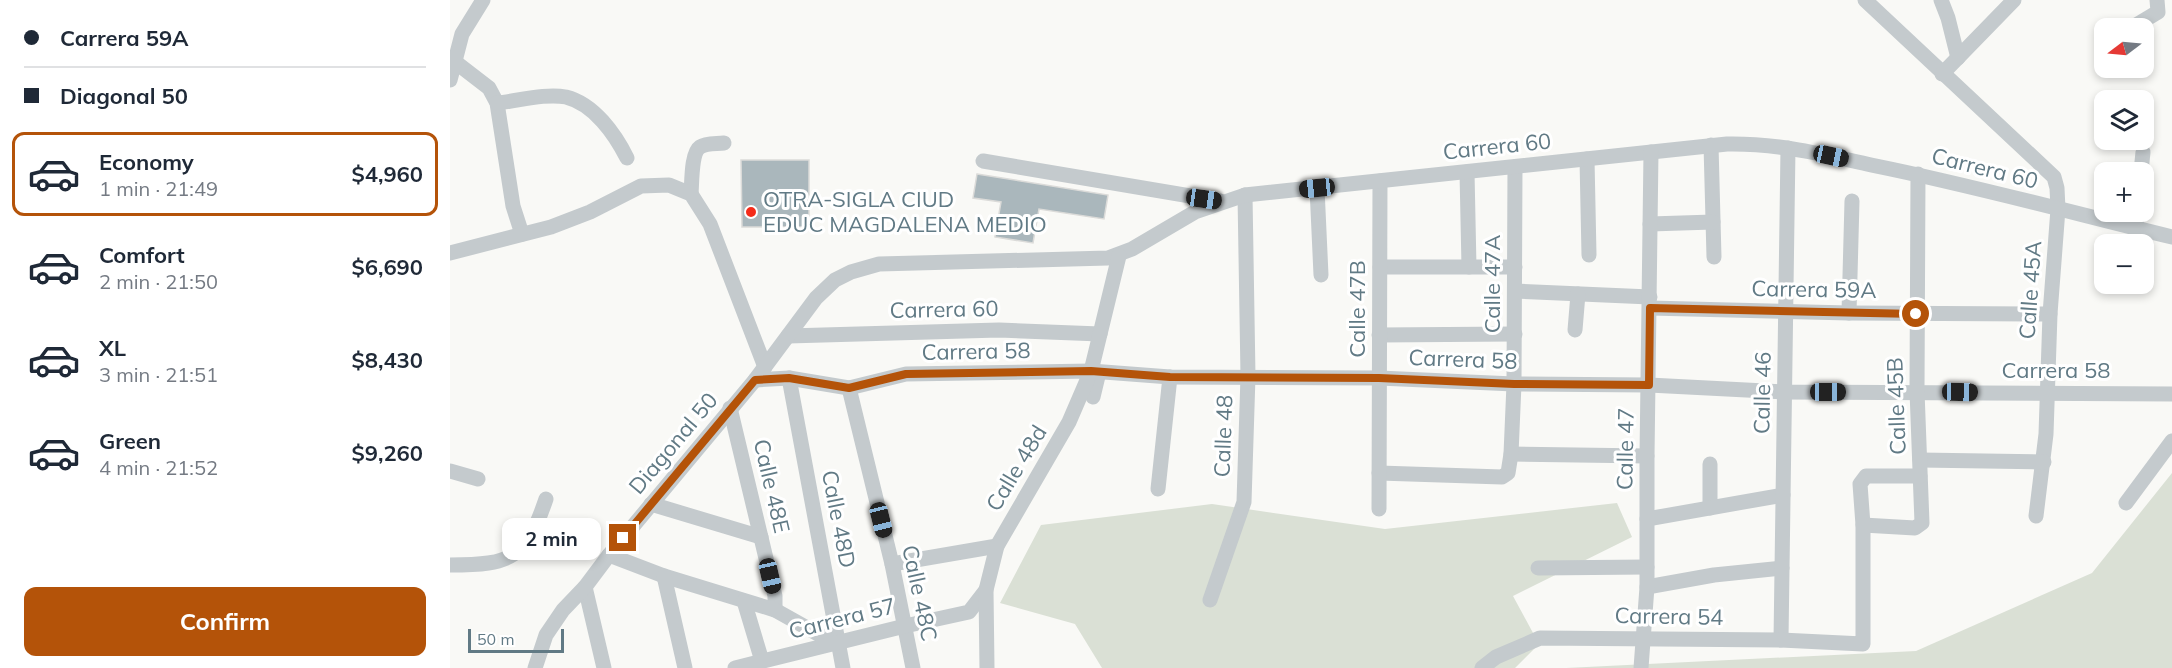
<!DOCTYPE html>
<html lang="en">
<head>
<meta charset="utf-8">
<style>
	body { margin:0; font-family:Mulish,sans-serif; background:#f2f2f3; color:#1f2937; height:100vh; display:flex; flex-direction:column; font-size:22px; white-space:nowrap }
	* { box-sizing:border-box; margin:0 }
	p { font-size:20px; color:#747a83 }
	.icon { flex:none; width:33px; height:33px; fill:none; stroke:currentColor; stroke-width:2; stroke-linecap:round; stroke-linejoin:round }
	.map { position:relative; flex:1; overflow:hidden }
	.details { display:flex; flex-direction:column; background:#fff; width:450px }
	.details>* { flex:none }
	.top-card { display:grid; align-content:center; height:132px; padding:0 24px; background:#fff }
	.needle { width:39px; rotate:254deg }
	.tools { position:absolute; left:1644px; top:18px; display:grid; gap:12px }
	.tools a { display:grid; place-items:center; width:60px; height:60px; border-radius:12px; background:#fff; box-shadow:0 3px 9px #0003; font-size:30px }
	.scale { position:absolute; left:18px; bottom:15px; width:96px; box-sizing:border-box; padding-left:6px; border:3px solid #617a85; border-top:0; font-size:16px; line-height:21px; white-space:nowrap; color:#617a85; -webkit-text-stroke:4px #fff; paint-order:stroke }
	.end { position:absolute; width:27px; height:27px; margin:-14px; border:8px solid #b45309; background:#fff; box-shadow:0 0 0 3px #fff }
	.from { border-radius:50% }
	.bubble { position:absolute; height:42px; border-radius:12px; background:#fff; box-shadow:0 3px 9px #0003; font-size:20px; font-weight:700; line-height:42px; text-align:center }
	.car { position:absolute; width:18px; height:36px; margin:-18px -9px; border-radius:8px; box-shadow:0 0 4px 2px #0007; background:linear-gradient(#222 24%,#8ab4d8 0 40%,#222 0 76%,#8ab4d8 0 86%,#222 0) }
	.top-card b { display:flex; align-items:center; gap:21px; height:57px; font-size:22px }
	.top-card b+b { border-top:2px solid #e0e1e3 }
	.top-card i { width:15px; height:15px; background:#1f2937 }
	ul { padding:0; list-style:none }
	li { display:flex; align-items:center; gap:18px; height:84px; margin:0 12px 9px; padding:0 12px; border:3px solid transparent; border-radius:12px }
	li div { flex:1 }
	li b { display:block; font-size:22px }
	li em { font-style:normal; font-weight:700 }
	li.selected { border-color:#b45309 }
	li>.icon { width:54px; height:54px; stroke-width:1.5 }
	.button { display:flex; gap:12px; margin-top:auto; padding:12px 24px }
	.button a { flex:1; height:69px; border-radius:12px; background:#b45309; color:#fff; font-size:24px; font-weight:700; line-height:69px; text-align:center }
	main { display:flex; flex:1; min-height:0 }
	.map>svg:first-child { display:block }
</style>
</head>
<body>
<main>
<section class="details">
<div class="top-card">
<b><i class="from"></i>Carrera 59A</b>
<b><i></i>Diagonal 50</b>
</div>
<ul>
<li class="selected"><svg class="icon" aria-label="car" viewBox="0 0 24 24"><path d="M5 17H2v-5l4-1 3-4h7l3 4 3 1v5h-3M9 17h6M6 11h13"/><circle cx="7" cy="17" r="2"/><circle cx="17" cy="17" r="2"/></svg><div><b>Economy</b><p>1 min · 21:49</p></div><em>$4,960</em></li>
<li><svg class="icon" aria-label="car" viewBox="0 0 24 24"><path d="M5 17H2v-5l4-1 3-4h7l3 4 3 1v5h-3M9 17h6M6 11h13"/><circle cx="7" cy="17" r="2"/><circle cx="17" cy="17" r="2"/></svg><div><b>Comfort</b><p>2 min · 21:50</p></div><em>$6,690</em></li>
<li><svg class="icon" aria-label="car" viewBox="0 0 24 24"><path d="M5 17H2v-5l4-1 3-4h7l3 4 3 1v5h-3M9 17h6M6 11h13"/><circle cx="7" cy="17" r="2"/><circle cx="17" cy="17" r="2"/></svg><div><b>XL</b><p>3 min · 21:51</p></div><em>$8,430</em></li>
<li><svg class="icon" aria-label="car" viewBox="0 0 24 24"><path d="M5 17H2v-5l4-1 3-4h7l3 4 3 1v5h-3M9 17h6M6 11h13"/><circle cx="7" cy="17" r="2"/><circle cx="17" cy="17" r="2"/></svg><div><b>Green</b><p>4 min · 21:52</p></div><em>$9,260</em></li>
</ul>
<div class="button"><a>Confirm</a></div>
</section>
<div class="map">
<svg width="1722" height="668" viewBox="0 0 1722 668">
	<rect width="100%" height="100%" fill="#f9f9f6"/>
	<!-- green -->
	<g fill="#dae0d5">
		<path d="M 1722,473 L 1722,668 L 1116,668 L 1466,651 L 1642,573 Z"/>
		<path d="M 1167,503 L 1182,537 L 1063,596 L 1089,644 L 1065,668 L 652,668 L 625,624 L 550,603 L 591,525 L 762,504 L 935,529 Z"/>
	</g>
	<!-- building -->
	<g fill="#aab7bc" stroke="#dbdbd9" stroke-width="1.5">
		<path d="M 291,160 L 359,160 L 359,227 L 292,227 Z"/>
		<path d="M 527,174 L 658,195 L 654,219 L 589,209 L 583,243 L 545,237 L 551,202 L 523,198 Z"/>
	</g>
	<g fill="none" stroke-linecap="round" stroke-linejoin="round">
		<!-- minor -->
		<g stroke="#c4cacd" stroke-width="15">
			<path d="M 1415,0 L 1604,177 L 1607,188 L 1608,209 L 1600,314 L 1596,434 L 1586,516"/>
			<path d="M 1491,0 L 1498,18 L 1508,58"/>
			<path d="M 1683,27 L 1708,12 L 1707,0"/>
			<path d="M 4,61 L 39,88 L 47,103 L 63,206 L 72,234"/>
			<path d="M 1492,74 L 1564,0"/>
			<path d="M 0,80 L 12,34 L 33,0"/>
			<path d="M 47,103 C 68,101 95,93 116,97 C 144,104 165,134 177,158"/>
			<path d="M 1261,145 L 1264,257"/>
			<path d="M 1137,159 L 1139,255"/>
			<path d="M 533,161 L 770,201"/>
			<path d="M 1017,172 L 1019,267"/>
			<path d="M 1691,172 L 1693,152"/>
			<path d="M 867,188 L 871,275"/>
			<path d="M 241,194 C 242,183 241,153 250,147 C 256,143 266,144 274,143"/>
			<path d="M 1200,224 L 1263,222"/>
			<path d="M 1686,228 L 1687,212"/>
			<path d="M 0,253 L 101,227 L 140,212 L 191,186 L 219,185 L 241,194 L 260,224 L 315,367"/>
			<path d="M 930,267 L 1065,267"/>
			<path d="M 1065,291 L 1200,297"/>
			<path d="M 1200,308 L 1399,313 L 1600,314"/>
			<path d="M 1399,313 L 1402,201"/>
			<path d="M 1125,330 L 1128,294"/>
			<path d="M 929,335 L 1065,334"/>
			<path d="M 338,336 L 549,330 L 650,334"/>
			<path d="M 339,378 L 393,668"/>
			<path d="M 305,380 L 339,378 L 399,388 L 456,374 L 641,371 L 720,377 L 929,378 L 1064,384 L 1199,385 L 1334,392 L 1722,394"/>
			<path d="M 399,388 L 442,564 L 463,668"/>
			<path d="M 643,397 L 649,372"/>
			<path d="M 280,408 L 325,596 L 325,610"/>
			<path d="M 1061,454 L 1197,456"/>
			<path d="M 1470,460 L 1594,462"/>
			<path d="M 0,471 L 28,479"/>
			<path d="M 929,473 L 1052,477 L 1058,473 L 1061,454 L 1064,384 L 1065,167"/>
			<path d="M 708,489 L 720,377"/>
			<path d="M 1676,503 L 1722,441"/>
			<path d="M 201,504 L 311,537"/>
			<path d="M 1260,508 L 1260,464"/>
			<path d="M 929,509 L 930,181"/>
			<path d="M 1197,519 L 1333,495"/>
			<path d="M 1413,525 L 1465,528 L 1472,523 L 1467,391 L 1468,174"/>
			<path d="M 159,555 L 214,576 L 325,610 L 384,643"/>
			<path d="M 442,564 L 547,546"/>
			<path d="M 0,565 C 62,565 76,558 96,499"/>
			<path d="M 1088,568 L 1197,567"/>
			<path d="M 214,576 L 235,668"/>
			<path d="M 135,587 L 154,668"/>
			<path d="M 1197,587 L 1264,575 L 1332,568"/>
			<path d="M 760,600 L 794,502 L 798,376 L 795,195"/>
			<path d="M 294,601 L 312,661"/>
			<path d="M 1331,640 L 1338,148"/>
			<path d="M 85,668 L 96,635 L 113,610 L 135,587 L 159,555 L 305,380 L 366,298 L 385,280 L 401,272 L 429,264 L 658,258 L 682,249 L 745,212 L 795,195 L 1277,144 C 1329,143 1375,155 1426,166 C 1525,186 1623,213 1722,237"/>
			<path d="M 285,668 L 455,626 L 519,612 L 536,590"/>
			<path d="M 537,668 L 536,590 L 547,546 L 619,422 L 641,371 L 669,256"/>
			<path d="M 1032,668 L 1046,657 L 1090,638 L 1331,640 L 1413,644 L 1413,525 L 1410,484 L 1416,476 L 1470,476"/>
			<path d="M 1191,668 L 1197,587 L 1197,456 L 1201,152"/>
		</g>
	</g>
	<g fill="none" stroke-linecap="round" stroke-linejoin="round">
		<!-- route -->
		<path stroke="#b45309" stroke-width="8" d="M 173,538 L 305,380 L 339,378 L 399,388 L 456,374 L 641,371 L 720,377 L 929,378 L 1064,384 L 1199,385 L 1200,308 L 1466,314"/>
	</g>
	<!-- markers -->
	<circle fill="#f52c1a" stroke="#fff" stroke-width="2" cx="301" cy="212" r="6"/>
	<g text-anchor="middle" stroke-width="6" stroke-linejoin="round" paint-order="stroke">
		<!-- street labels -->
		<g font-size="22" fill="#617a85" stroke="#fff">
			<text transform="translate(1047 146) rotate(-6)" y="8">Carrera 60</text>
			<text transform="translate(1535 168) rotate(14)" y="8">Carrera 60</text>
			<text transform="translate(1042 284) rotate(-90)" y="8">Calle 47A</text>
			<text transform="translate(1364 289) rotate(1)" y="8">Carrera 59A</text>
			<text transform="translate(1580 290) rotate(-86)" y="8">Calle 45A</text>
			<text transform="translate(494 309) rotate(-1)" y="8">Carrera 60</text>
			<text transform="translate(907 309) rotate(-90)" y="8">Calle 47B</text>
			<text transform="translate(526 351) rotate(-1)" y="8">Carrera 58</text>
			<text transform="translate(1013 359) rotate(2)" y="8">Carrera 58</text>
			<text x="1606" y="378">Carrera 58</text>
			<text transform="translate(1312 393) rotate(-89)" y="8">Calle 46</text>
			<text transform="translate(1446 406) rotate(-92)" y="8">Calle 45B</text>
			<text transform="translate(773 436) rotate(-88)" y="8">Calle 48</text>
			<text transform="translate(223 443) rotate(-50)" y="8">Diagonal 50</text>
			<text transform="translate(1175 449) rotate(-89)" y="8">Calle 47</text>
			<text transform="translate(566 468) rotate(-59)" y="8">Calle 48d</text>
			<text transform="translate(322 486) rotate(77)" y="8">Calle 48E</text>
			<text transform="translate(389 519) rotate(79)" y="8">Calle 48D</text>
			<text transform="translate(470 593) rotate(78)" y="8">Calle 48C</text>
			<text transform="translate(1219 616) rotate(1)" y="8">Carrera 54</text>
			<text transform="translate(392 618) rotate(-14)" y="8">Carrera 57</text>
		</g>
		<!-- poi labels -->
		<g font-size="22" fill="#617a85" stroke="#fff" text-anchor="start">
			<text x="313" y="207">OTRA-SIGLA CIUD<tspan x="313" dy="25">EDUC MAGDALENA MEDIO</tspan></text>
		</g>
	</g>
</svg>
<div class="tools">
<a><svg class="needle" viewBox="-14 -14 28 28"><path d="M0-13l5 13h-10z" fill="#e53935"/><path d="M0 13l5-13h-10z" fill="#747a83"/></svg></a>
<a><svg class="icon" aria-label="layers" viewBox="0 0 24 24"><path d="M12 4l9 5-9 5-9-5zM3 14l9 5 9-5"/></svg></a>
<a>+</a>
<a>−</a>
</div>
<div class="scale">50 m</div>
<i class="end from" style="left:1466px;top:314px"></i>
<i class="end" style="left:173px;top:538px"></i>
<div class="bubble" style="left:52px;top:518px;width:99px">2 min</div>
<i class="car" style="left:1381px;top:156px;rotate:102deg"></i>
<i class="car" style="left:867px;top:188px;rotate:264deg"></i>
<i class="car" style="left:754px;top:199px;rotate:98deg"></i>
<i class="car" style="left:1378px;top:392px;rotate:90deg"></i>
<i class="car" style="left:1510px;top:392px;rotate:91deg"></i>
<i class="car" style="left:431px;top:520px;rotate:166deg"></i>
<i class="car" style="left:320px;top:576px;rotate:167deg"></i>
</div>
</main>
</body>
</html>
